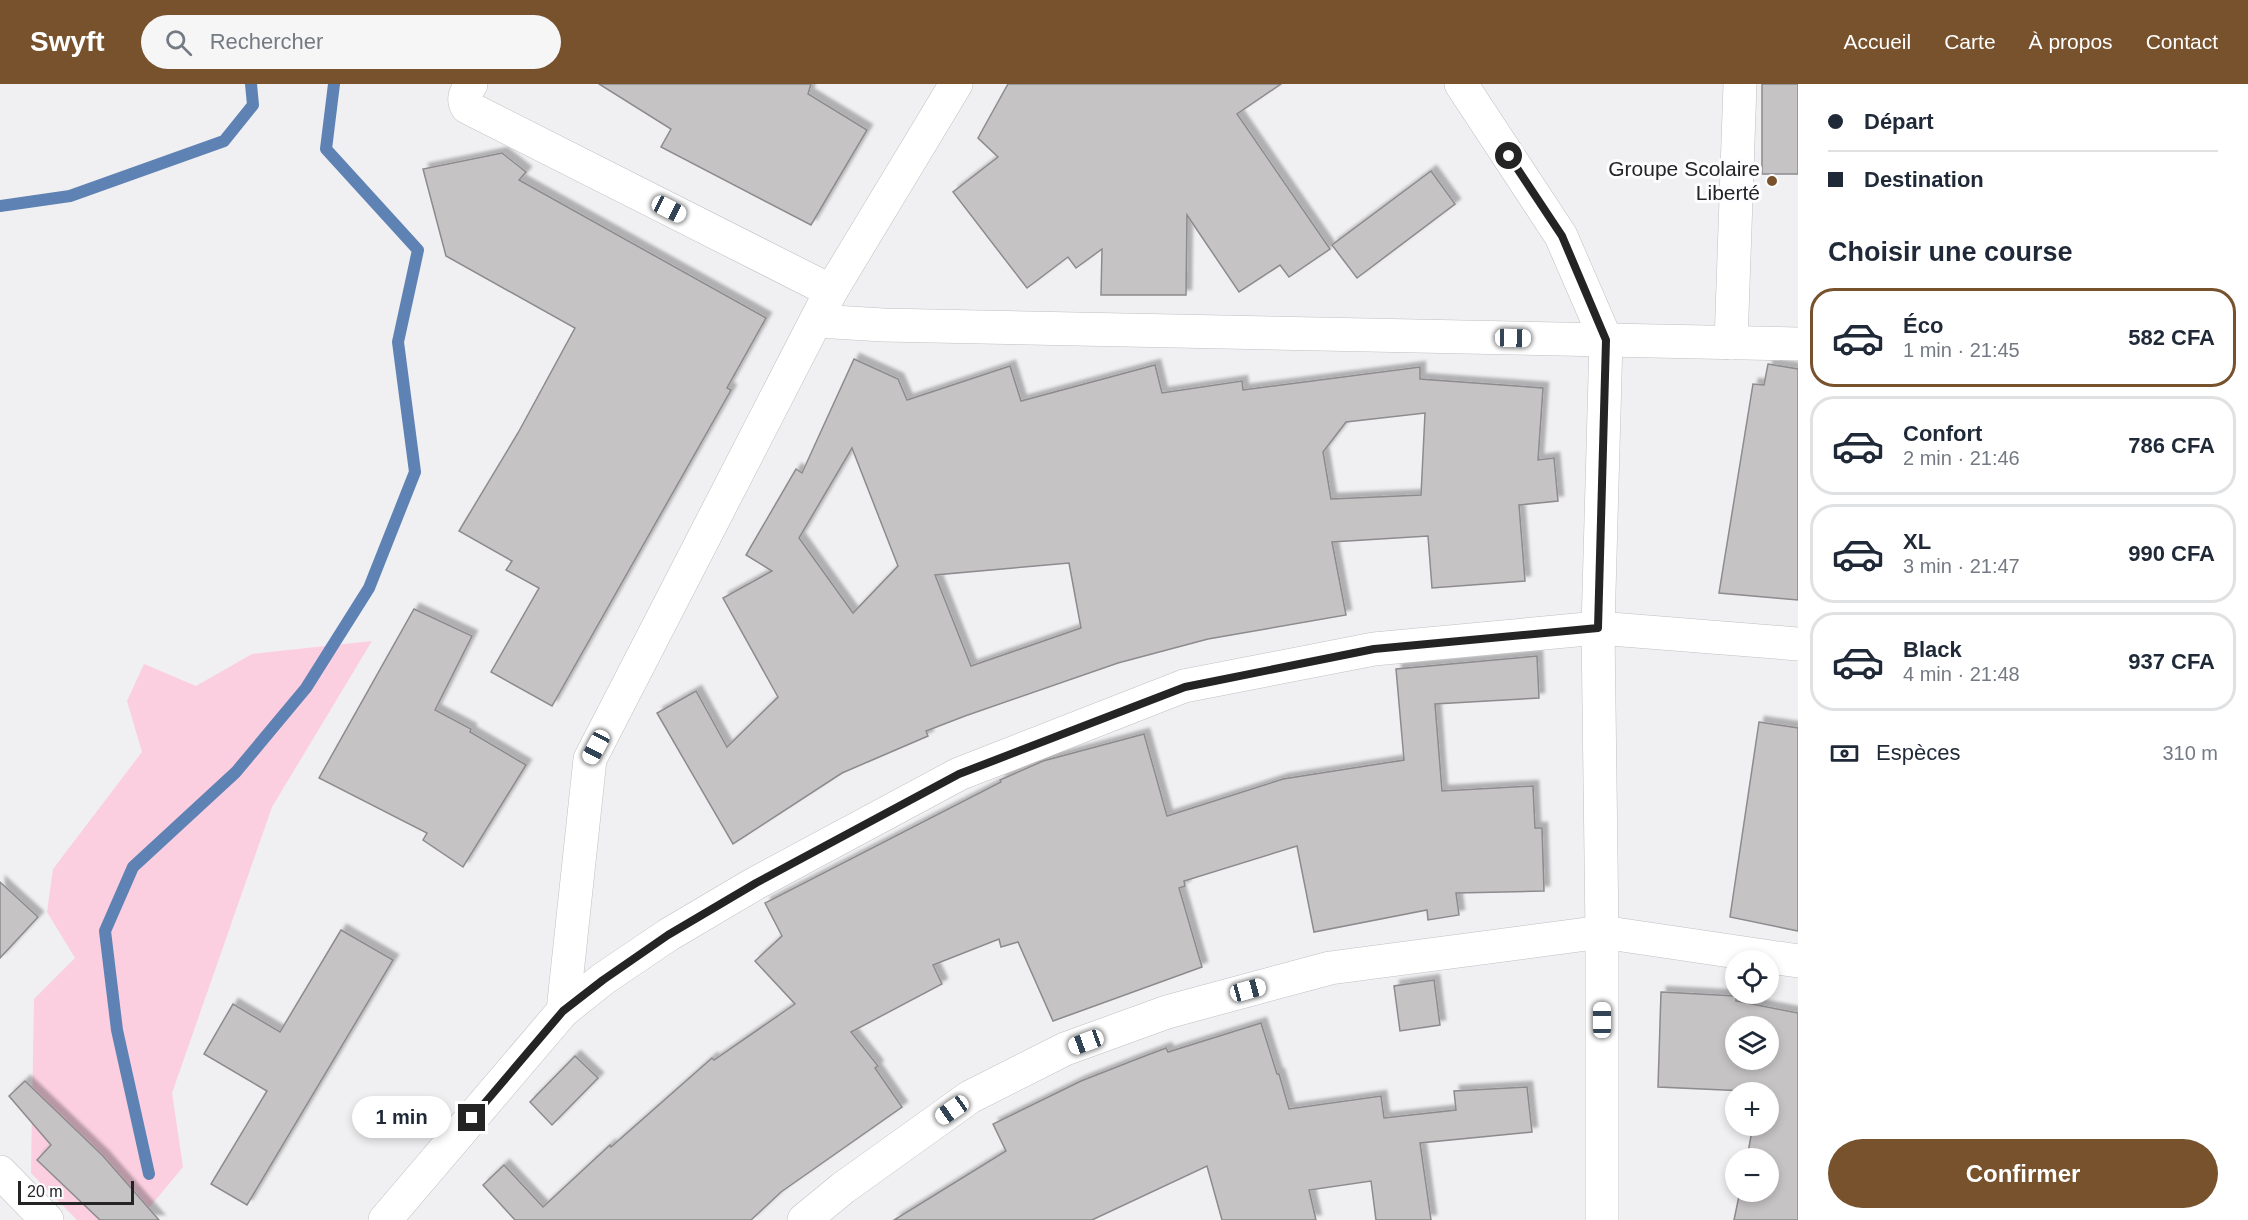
<!DOCTYPE html>
<html lang="fr">
<head>
<meta charset="utf-8">
<style>
	body { margin:0; font-family:Helvetica,sans-serif; background:#f6f6f7; color:#1f2937; height:100vh; display:flex; flex-direction:column; font-size:22px; white-space:nowrap }
	* { box-sizing:border-box; margin:0 }
	p { font-size:20px; color:#747a83 }
	.icon { flex:none; width:33px; height:33px; fill:none; stroke:currentColor; stroke-width:2; stroke-linecap:round; stroke-linejoin:round }
	.map { position:relative; flex:1; overflow:hidden }
	.side { display:flex; flex-direction:column; background:#fff; width:450px }
	.side>* { flex:none }
	.top-card { display:grid; align-content:center; height:132px; padding:0 30px; background:#fff }
	.buttons { position:absolute; left:1725px; top:866px; display:grid; gap:12px }
	.buttons a { display:grid; place-items:center; width:54px; height:54px; border-radius:50%; background:#fff; box-shadow:0 3px 9px #0003; font-size:30px }
	.scale { position:absolute; left:18px; bottom:15px; width:116px; box-sizing:border-box; padding-left:6px; border:3px solid #242425; border-top:0; font-size:16px; line-height:21px; white-space:nowrap; color:#242425; -webkit-text-stroke:4px #fdfcff; paint-order:stroke }
	.end { position:absolute; width:27px; height:27px; margin:-14px; border:8px solid #242425; background:#fff; box-shadow:0 0 0 3px #fff }
	.from { border-radius:50% }
	.bubble { position:absolute; height:42px; border-radius:21px; background:#fff; box-shadow:0 3px 9px #0003; font-size:20px; font-weight:600; line-height:42px; text-align:center }
	.car { position:absolute; width:18px; height:36px; margin:-18px -9px; border-radius:8px; box-shadow:0 0 4px 2px #0007; background:linear-gradient(#fff 24%,#345 0 40%,#fff 0 76%,#345 0 86%,#fff 0) }
	.top-card b { display:flex; align-items:center; gap:21px; height:57px; font-size:22px }
	.top-card b+b { border-top:2px solid #e0e1e3 }
	.top-card i { width:15px; height:15px; background:#1f2937 }
	ul { padding:0; list-style:none }
	li { display:flex; align-items:center; gap:18px; height:99px; margin:0 12px 9px; padding:0 18px; border:3px solid #e0e1e3; border-radius:24px }
	li div { flex:1 }
	li b { display:block; font-size:22px }
	li em { font-style:normal; font-weight:600 }
	li.on { border-color:#77522d }
	li>.icon { width:54px; height:54px; stroke-width:1.5 }
	h2 { padding:0 30px; font-size:27px; line-height:72px }
	.pay { display:flex; align-items:center; gap:15px; height:66px; padding:0 30px; font-size:22px }
	.pay p { margin-inline-start:auto }
	.action { display:flex; gap:12px; margin-top:auto; padding:12px 30px }
	.action a { flex:1; height:69px; border-radius:36px; background:#77522d; color:#fff; font-size:24px; font-weight:600; line-height:69px; text-align:center }
	header { display:flex; align-items:center; gap:36px; box-sizing:border-box; height:84px; padding:0 30px; background:#77522d; color:#fff }
	header strong { font-size:28px }
	nav { display:flex; gap:33px; margin-inline-start:auto; font-size:21px }
	.search { width:420px; height:54px; background:#f6f6f7; display:flex; align-items:center; gap:15px; box-sizing:border-box; padding:0 21px; border-radius:33px; color:#747a83; font-size:22px }
	main { display:flex; flex:1; min-height:0 }
	.map>svg:first-child { display:block }
</style>
</head>
<body>
<header>
<strong>Swyft</strong>
<div class="search"><svg class="icon" aria-label="search" viewBox="0 0 24 24"><circle cx="10" cy="10" r="6"/><path d="M15 15l6 6"/></svg>Rechercher</div>
<nav><a>Accueil</a><a>Carte</a><a>À propos</a><a>Contact</a></nav>
</header>
<main>
<div class="map">
<svg width="1798" height="1136" viewBox="0 0 1798 1136">
	<defs>
		<filter id="shadow"><feDropShadow dx="5.5" dy="-5.5" stdDeviation="1.5" flood-color="#0004"/></filter>
	</defs>
	<rect width="100%" height="100%" fill="#f0eff1"/>
	<!-- green -->
	<path fill="#fbcfe0" d="M 372,557 L 272,723 L 172,1009 L 183,1083 L 139,1136 L 77,1136 L 31,1089 L 34,915 L 75,874 L 47,828 L 53,785 L 142,668 L 127,617 L 144,580 L 196,602 L 252,570 Z"/>
	<g fill="none" stroke-linecap="round" stroke-linejoin="round">
		<!-- stream -->
		<g stroke="#5e82b4" stroke-width="12">
			<path d="M 0,122 L 70,112 L 224,57 L 253,21 L 251,0"/>
			<path d="M 149,1090 L 117,946 L 105,847 L 133,783 L 236,688 L 306,604 L 369,504 L 415,388 L 398,258 L 418,166 L 326,65 L 334,0"/>
		</g>
	</g>
	<!-- building -->
	<g fill="#c6c3c5" stroke="#8d8b8d" stroke-width="1.5" fill-rule="evenodd" filter="url(#shadow)">
		<path d="M 599,0 L 811,0 L 808,10 L 867,46 L 811,141 L 661,63 L 671,45 Z"/>
		<path d="M 1008,0 L 1281,0 L 1237,30 L 1330,165 L 1289,193 L 1280,181 L 1239,208 L 1187,131 L 1186,211 L 1101,211 L 1102,165 L 1076,184 L 1068,173 L 1027,204 L 953,108 L 998,73 L 978,54 Z"/>
		<rect x="1762" y="0" width="36" height="90"/>
		<path d="M 502,69 L 526,88 L 519,96 L 766,234 L 727,304 L 731,306 L 552,622 L 491,588 L 539,504 L 506,486 L 512,477 L 459,447 L 518,349 L 575,244 L 446,172 L 423,85 Z"/>
		<path d="M 1431,87 L 1455,120 L 1357,194 L 1332,161 Z"/>
		<path d="M 854,275 L 898,295 L 907,316 L 1010,282 L 1021,317 L 1155,281 L 1162,309 L 1242,297 L 1243,306 L 1420,283 L 1420,295 L 1543,304 L 1538,376 L 1554,374 L 1558,417 L 1519,421 L 1525,497 L 1432,504 L 1428,452 L 1332,458 L 1346,531 L 1208,555 L 1118,579 L 965,632 L 926,647 L 928,652 L 842,689 L 733,760 L 657,629 L 696,607 L 727,663 L 778,613 L 723,514 L 772,487 L 746,471 L 796,385 L 802,389 ZM 1425,329 L 1421,411 L 1331,415 L 1323,368 L 1346,338 ZM 852,364 L 898,482 L 853,529 L 799,454 ZM 1069,479 L 1081,544 L 971,582 L 935,491 Z"/>
		<path d="M 1768,280 L 1798,285 L 1798,516 L 1719,509 L 1753,300 L 1764,301 Z"/>
		<path d="M 414,525 L 472,552 L 435,626 L 471,645 L 470,648 L 526,681 L 463,783 L 423,756 L 427,749 L 319,694 Z"/>
		<path d="M 1537,572 L 1539,614 L 1435,620 L 1442,707 L 1533,702 L 1535,744 L 1542,744 L 1544,807 L 1456,809 L 1459,831 L 1428,836 L 1427,826 L 1314,848 L 1297,762 L 1184,797 L 1185,802 L 1179,804 L 1202,883 L 1053,937 L 1018,858 L 1001,863 L 999,855 L 933,881 L 942,900 L 851,948 L 878,982 L 875,984 L 902,1023 L 781,1108 L 751,1136 L 515,1136 L 483,1101 L 504,1081 L 543,1123 L 610,1061 L 611,1063 L 712,974 L 714,976 L 795,920 L 755,877 L 782,852 L 765,819 L 1001,698 L 1000,696 L 1043,677 L 1144,650 L 1167,732 L 1283,695 L 1404,676 L 1396,585 Z"/>
		<path d="M 1759,638 L 1798,644 L 1798,847 L 1730,833 Z"/>
		<path d="M 0,798 L 38,833 L 0,874 Z"/>
		<path d="M 341,846 L 393,876 L 247,1121 L 211,1100 L 267,1007 L 204,970 L 233,920 L 280,948 Z"/>
		<path d="M 1434,896 L 1440,941 L 1400,947 L 1394,902 Z"/>
		<path d="M 1661,908 L 1736,912 L 1736,917 L 1798,929 L 1798,1136 L 1734,1136 L 1740,1107 L 1768,1107 L 1768,1074 L 1747,1074 L 1753,1041 L 1768,1041 L 1768,1008 L 1658,1003 ZM 1736,942 L 1768,942 L 1768,975 L 1736,975 Z"/>
		<path d="M 1261,939 L 1277,990 L 1279,990 L 1289,1025 L 1381,1012 L 1384,1034 L 1456,1026 L 1454,1007 L 1527,1003 L 1532,1048 L 1420,1059 L 1431,1136 L 1376,1136 L 1371,1097 L 1309,1106 L 1316,1136 L 1222,1136 L 1207,1082 L 1092,1136 L 894,1136 L 1006,1067 L 993,1040 L 1081,997 L 1137,975 L 1166,964 L 1168,968 Z"/>
		<path d="M 575,972 L 598,994 L 552,1041 L 530,1018 Z"/>
		<path d="M 25,997 L 103,1072 L 159,1136 L 100,1136 L 37,1076 L 51,1061 L 9,1012 Z"/>
	</g>
	<g fill="none" stroke-linecap="round" stroke-linejoin="round">
		<!-- minor casing -->
		<g stroke="#c0bfc2" stroke-width="34">
			<g id="minor">
				<path d="M 471,0 C 466,9 462,14 467,23 L 831,207"/>
				<path d="M 1461,0 L 1561,152 L 1606,256 L 1598,544 L 1602,848 L 1602,1136"/>
				<path d="M 817,237 L 883,241 L 1798,260"/>
				<path d="M 1731,259 L 1740,0"/>
				<path d="M 563,927 L 590,675 L 831,207 L 956,0"/>
				<path d="M 385,1136 L 563,927 L 603,895 L 668,851 L 756,799 L 959,690 L 1184,602 L 1374,565 L 1598,544 L 1798,560"/>
				<path d="M 804,1136 L 843,1104 L 970,1013 L 1065,965 L 1167,928 L 1330,884 L 1602,848 L 1798,877"/>
			</g>
		</g>
		<!-- trunk casing -->
		<g stroke="#c0bfc2" stroke-width="34">
			<path id="trunk" d="M 0,1088 L 47,1136"/>
		</g>
		<!-- minor -->
		<use href="#minor" stroke="#fff" stroke-width="33"/>
		<!-- trunk -->
		<use href="#trunk" stroke="#fff" stroke-width="33"/>
	</g>
	<g fill="none" stroke-linecap="round" stroke-linejoin="round">
		<!-- route -->
		<path stroke="#242425" stroke-width="8" d="M 472,1034 L 563,927 L 603,896 L 668,851 L 756,799 L 959,690 L 1185,603 L 1374,565 L 1598,544 L 1606,256 L 1562,152 L 1509,72"/>
	</g>
	<!-- markers -->
	<circle fill="#77522d" stroke="#fdfcff" stroke-width="2" cx="1772" cy="97" r="6"/>
	<g text-anchor="middle" stroke-width="6" stroke-linejoin="round" paint-order="stroke">
		<!-- poi labels -->
		<g font-size="21" fill="#242425" stroke="#fdfcff" text-anchor="end">
			<text x="1760" y="92">Groupe Scolaire<tspan x="1760" dy="24">Liberté</tspan></text>
		</g>
	</g>
</svg>
<div class="buttons">
<a><svg class="icon" aria-label="locate" viewBox="0 0 24 24"><circle cx="12" cy="12" r="6"/><path d="M12 2v4M12 18v4M2 12h4M18 12h4"/></svg></a>
<a><svg class="icon" aria-label="layers" viewBox="0 0 24 24"><path d="M12 4l9 5-9 5-9-5zM3 14l9 5 9-5"/></svg></a>
<a>+</a>
<a>−</a>
</div>
<div class="scale">20 m</div>
<i class="end from" style="left:1509px;top:72px"></i>
<i class="end" style="left:472px;top:1034px"></i>
<div class="bubble" style="left:352px;top:1012px;width:99px">1 min</div>
<i class="car" style="left:669px;top:125px;rotate:117deg"></i>
<i class="car" style="left:1513px;top:254px;rotate:91deg"></i>
<i class="car" style="left:596px;top:663px;rotate:208deg"></i>
<i class="car" style="left:1248px;top:906px;rotate:75deg"></i>
<i class="car" style="left:1602px;top:936px;rotate:0deg"></i>
<i class="car" style="left:1086px;top:958px;rotate:250deg"></i>
<i class="car" style="left:952px;top:1026px;rotate:235deg"></i>
</div>
<section class="side">
<div class="top-card">
<b><i class="from"></i>Départ</b>
<b><i></i>Destination</b>
</div>
<h2>Choisir une course</h2>
<ul>
<li class="on"><svg class="icon" aria-label="car" viewBox="0 0 24 24"><path d="M5 17H2v-5l4-1 3-4h7l3 4 3 1v5h-3M9 17h6M6 11h13"/><circle cx="7" cy="17" r="2"/><circle cx="17" cy="17" r="2"/></svg><div><b>Éco</b><p>1 min · 21:45</p></div><em>582 CFA</em></li>
<li><svg class="icon" aria-label="car" viewBox="0 0 24 24"><path d="M5 17H2v-5l4-1 3-4h7l3 4 3 1v5h-3M9 17h6M6 11h13"/><circle cx="7" cy="17" r="2"/><circle cx="17" cy="17" r="2"/></svg><div><b>Confort</b><p>2 min · 21:46</p></div><em>786 CFA</em></li>
<li><svg class="icon" aria-label="car" viewBox="0 0 24 24"><path d="M5 17H2v-5l4-1 3-4h7l3 4 3 1v5h-3M9 17h6M6 11h13"/><circle cx="7" cy="17" r="2"/><circle cx="17" cy="17" r="2"/></svg><div><b>XL</b><p>3 min · 21:47</p></div><em>990 CFA</em></li>
<li><svg class="icon" aria-label="car" viewBox="0 0 24 24"><path d="M5 17H2v-5l4-1 3-4h7l3 4 3 1v5h-3M9 17h6M6 11h13"/><circle cx="7" cy="17" r="2"/><circle cx="17" cy="17" r="2"/></svg><div><b>Black</b><p>4 min · 21:48</p></div><em>937 CFA</em></li>
</ul>
<div class="pay"><svg class="icon" aria-label="cash" viewBox="0 0 24 24"><path d="M3 7h18v10H3z"/><circle cx="12" cy="12" r="2"/></svg>Espèces<p>310 m</p></div>
<div class="action"><a>Confirmer</a></div>
</section>
</main>
</body>
</html>
